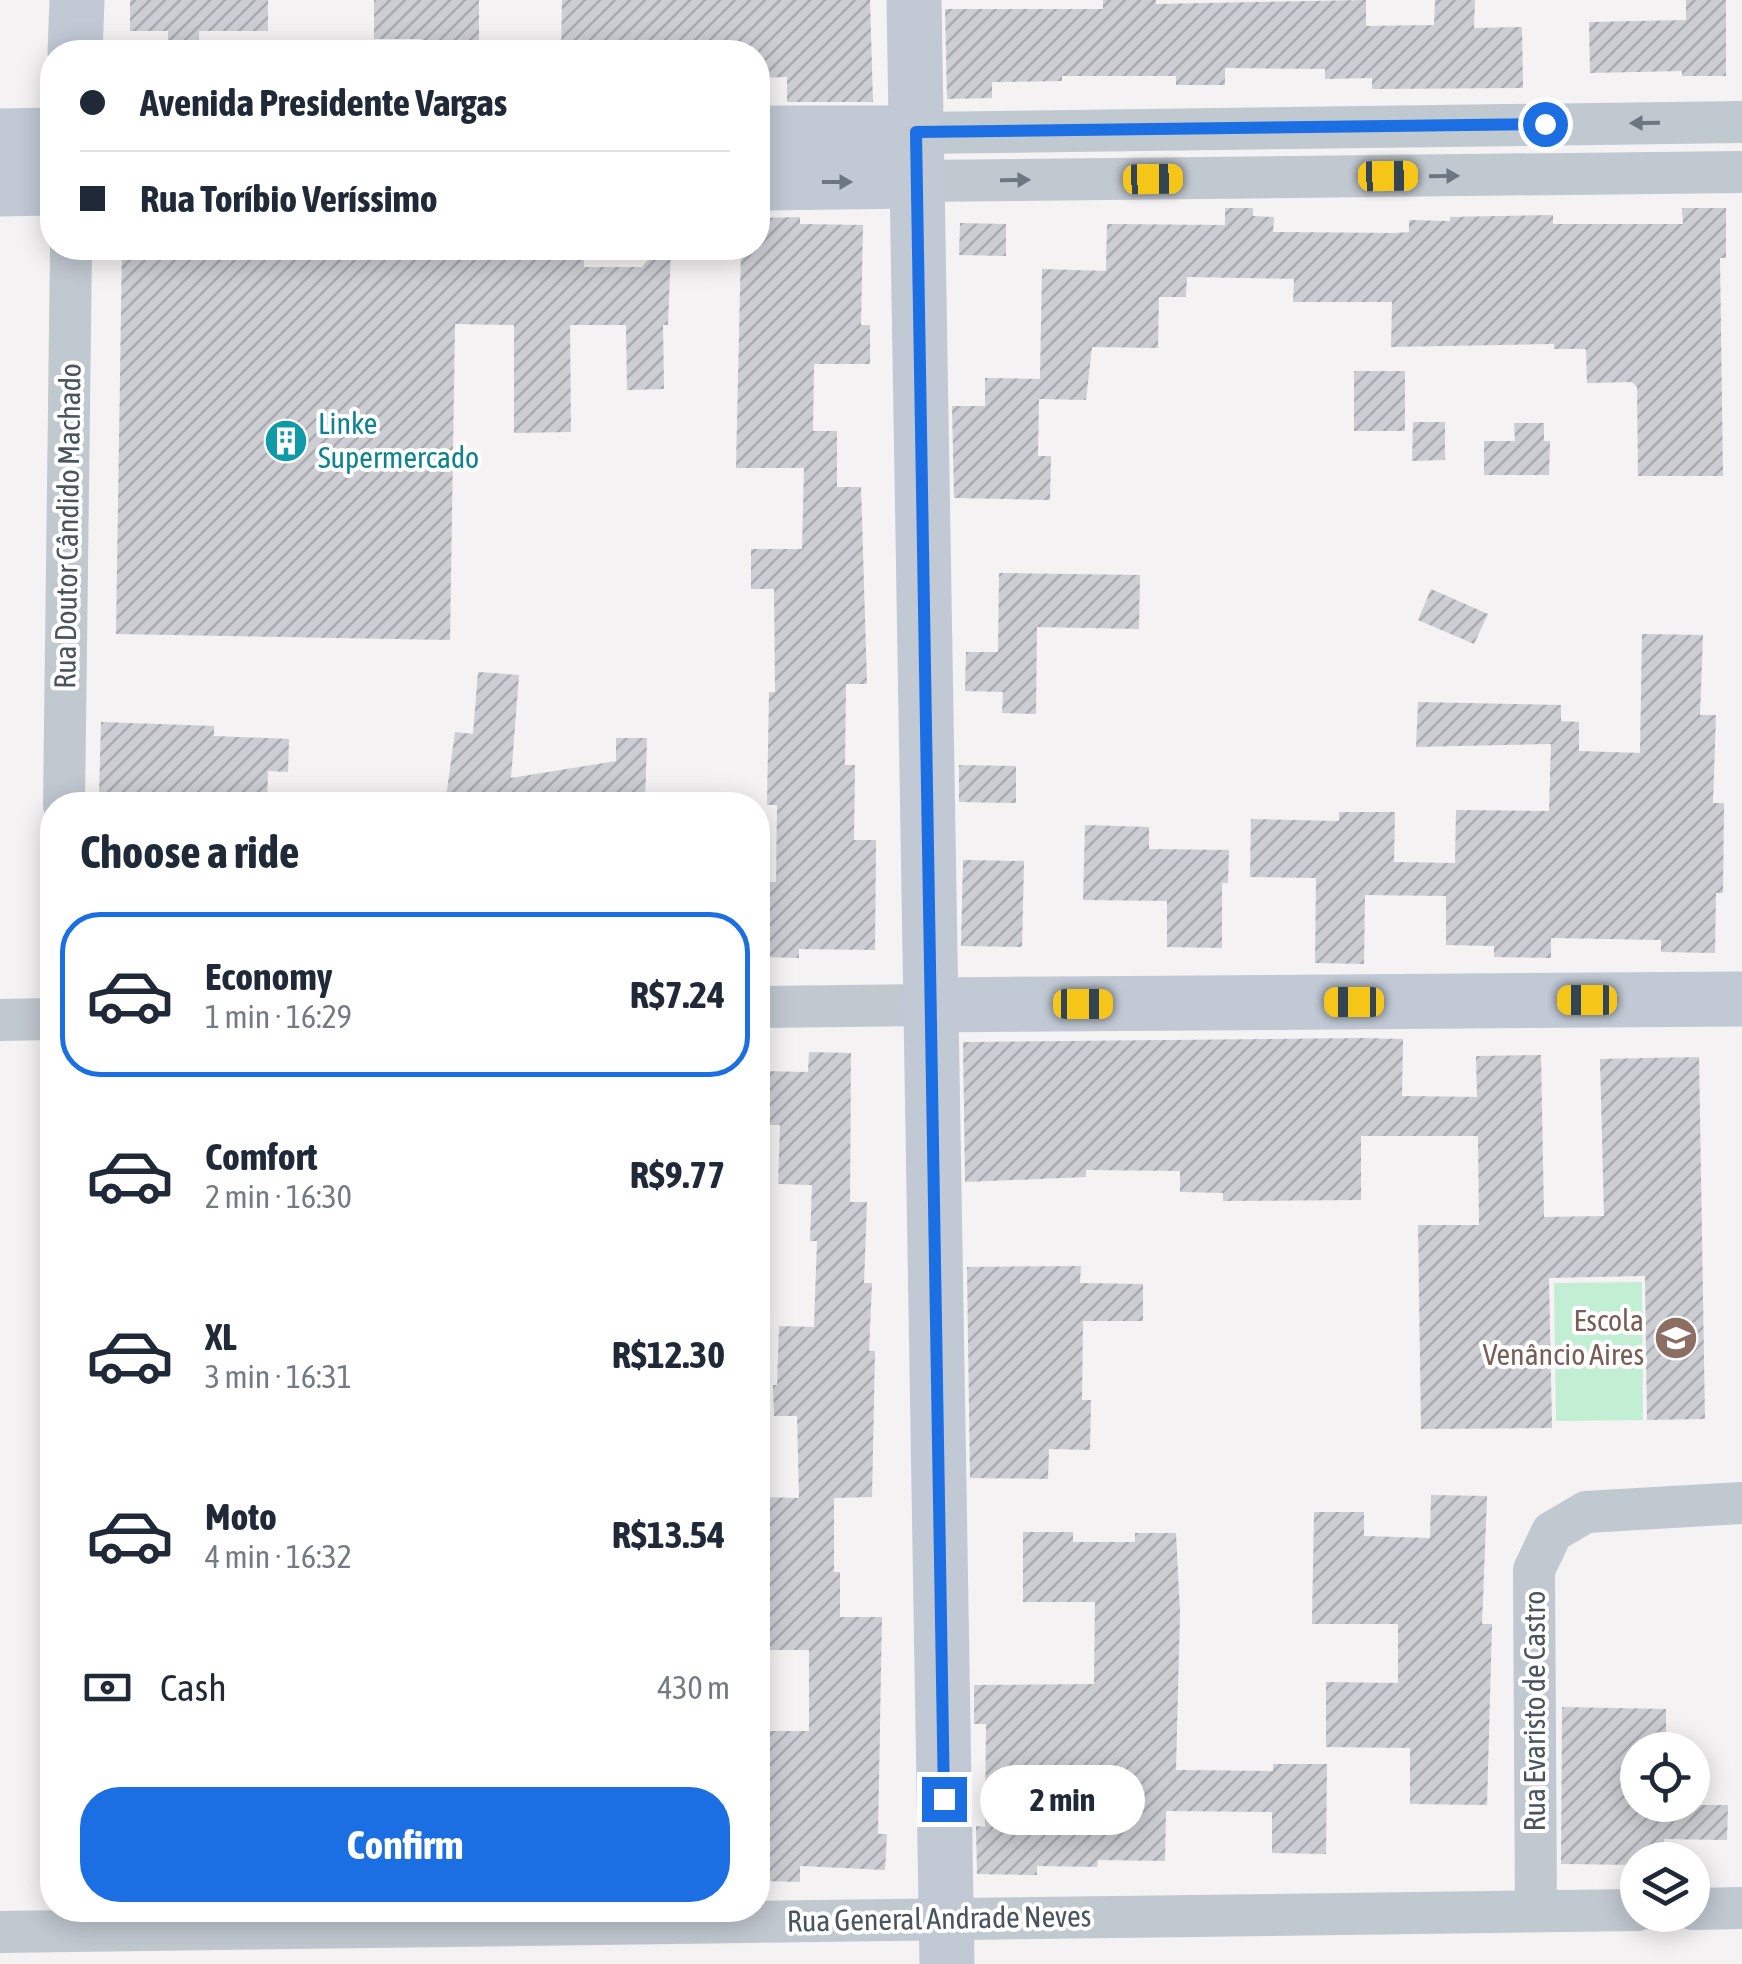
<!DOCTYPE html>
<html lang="en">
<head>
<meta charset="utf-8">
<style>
	body { margin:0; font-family:"Asap Condensed",sans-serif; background:#f2f2f3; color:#1f2937; height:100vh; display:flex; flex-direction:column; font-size:38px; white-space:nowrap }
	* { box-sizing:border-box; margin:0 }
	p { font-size:32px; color:#747a83 }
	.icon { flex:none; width:55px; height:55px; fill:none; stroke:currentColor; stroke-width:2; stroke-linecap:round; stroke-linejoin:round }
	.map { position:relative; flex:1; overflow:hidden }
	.sheet { position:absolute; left:40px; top:792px; width:730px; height:1130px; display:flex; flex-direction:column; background:#fff; border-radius:40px; box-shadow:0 5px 25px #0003 }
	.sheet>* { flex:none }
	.top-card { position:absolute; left:40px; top:40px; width:730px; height:220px; border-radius:40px; box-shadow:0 5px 25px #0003; display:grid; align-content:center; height:220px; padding:0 40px; background:#fff }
	.controls { position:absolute; left:1620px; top:1732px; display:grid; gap:20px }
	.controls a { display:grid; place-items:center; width:90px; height:90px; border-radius:50%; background:#fff; box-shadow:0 5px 25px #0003; font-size:50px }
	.end { position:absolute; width:45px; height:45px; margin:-22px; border:12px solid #1c6fe3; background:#fff; box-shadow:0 0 0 5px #fff }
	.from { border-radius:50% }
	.bubble { position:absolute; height:70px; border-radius:35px; background:#fff; box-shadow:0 5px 25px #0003; font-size:32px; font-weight:700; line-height:70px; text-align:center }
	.car { position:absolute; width:30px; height:60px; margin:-30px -15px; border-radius:12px; box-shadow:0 0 8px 2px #0007; background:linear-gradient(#f5c518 24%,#345 0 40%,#f5c518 0 76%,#345 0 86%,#f5c518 0) }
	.top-card b { display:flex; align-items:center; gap:35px; height:95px; font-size:38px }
	.top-card b+b { border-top:2px solid #e0e1e3 }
	.top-card i { width:25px; height:25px; background:#1f2937 }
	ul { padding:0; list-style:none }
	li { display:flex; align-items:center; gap:30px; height:165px; margin:0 20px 15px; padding:0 20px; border:5px solid transparent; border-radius:40px }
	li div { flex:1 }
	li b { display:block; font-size:38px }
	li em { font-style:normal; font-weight:700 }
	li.current { border-color:#1c6fe3 }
	li>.icon { width:90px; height:90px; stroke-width:1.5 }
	h2 { padding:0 40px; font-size:45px; line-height:120px }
	.pay { display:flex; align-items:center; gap:25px; height:110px; padding:0 40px; font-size:38px }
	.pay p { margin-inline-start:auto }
	.primary-button { display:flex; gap:20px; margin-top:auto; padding:20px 40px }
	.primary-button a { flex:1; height:115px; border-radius:40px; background:#1c6fe3; color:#fff; font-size:40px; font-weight:700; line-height:115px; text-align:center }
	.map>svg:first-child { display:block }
</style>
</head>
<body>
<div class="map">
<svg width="1742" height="1964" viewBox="0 0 1742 1964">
	<defs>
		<pattern id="building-hatch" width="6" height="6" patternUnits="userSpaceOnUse" patternTransform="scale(2.5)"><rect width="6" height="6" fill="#ccced4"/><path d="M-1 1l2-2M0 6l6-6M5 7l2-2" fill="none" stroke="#a8aaaf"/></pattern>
	</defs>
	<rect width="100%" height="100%" fill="#f4f2f2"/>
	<!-- pitch -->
	<path fill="#c2efd4" d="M 1642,1282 L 1643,1420 L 1556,1421 L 1554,1283 Z"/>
	<!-- building -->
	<g fill="url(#building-hatch)">
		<path d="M 130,0 L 268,0 L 268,31 L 199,31 L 199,52 L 168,52 L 168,31 L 130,31 Z"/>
		<path d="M 374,0 L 479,0 L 479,52 L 422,52 L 422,39 L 374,39 Z"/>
		<path d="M 562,0 L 870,0 L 873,102 L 787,102 L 787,77 L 758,78 L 758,52 L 561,52 Z"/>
		<path d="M 1103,0 L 1156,0 L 1156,4 L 1366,0 L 1366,26 L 1434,25 L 1435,0 L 1475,0 L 1474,28 L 1522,27 L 1523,88 L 1372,89 L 1372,78 L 1325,79 L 1325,69 L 1225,68 L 1225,85 L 1176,85 L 1176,76 L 1062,76 L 1062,81 L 992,82 L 992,98 L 947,99 L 945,9 L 1103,9 Z"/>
		<path d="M 1686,0 L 1726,0 L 1726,76 L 1682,76 L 1682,71 L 1590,73 L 1589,22 L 1686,20 Z"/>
		<path d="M 1225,208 L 1253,208 L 1253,216 L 1274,217 L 1273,232 L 1396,233 L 1409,232 L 1409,220 L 1450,221 L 1450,217 L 1553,215 L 1553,224 L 1683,224 L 1682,208 L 1726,208 L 1726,258 L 1720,258 L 1723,476 L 1638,476 L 1637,387 L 1632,382 L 1587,383 L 1586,349 L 1554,349 L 1554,344 L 1391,347 L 1392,302 L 1293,302 L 1294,279 L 1187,277 L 1186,297 L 1159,297 L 1158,348 L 1092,347 L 1086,400 L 1039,399 L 1038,456 L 1051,456 L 1050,500 L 954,498 L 952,406 L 985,406 L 985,378 L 1040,379 L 1042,269 L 1106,271 L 1107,224 L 1225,225 Z"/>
		<path d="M 800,217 L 800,224 L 863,225 L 861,325 L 870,325 L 870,364 L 814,364 L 813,431 L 837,431 L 837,487 L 861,487 L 867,684 L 846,684 L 845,765 L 855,765 L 854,840 L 876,840 L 875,950 L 799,949 L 799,958 L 758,957 L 758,882 L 776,882 L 777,805 L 767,805 L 769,692 L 775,692 L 774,589 L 751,589 L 751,549 L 802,549 L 804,468 L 736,468 L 741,248 L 758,248 L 758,218 Z"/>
		<path d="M 960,223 L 1006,224 L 1006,256 L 959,255 Z"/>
		<path d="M 122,248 L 584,248 L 584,267 L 642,267 L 658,248 L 671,248 L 668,325 L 663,325 L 664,389 L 627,390 L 626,325 L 570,325 L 571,432 L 514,433 L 514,325 L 455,324 L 450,640 L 116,634 Z"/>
		<rect x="1354" y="371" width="51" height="60"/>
		<path d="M 1413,422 L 1445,422 L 1445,460 L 1412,461 Z"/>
		<path d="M 1514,423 L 1544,423 L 1544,441 L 1550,441 L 1549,475 L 1484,475 L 1484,441 L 1515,441 Z"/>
		<path d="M 999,573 L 1140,575 L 1139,629 L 1037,627 L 1036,714 L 1002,713 L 1003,692 L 965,691 L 966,652 L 998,652 Z"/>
		<path d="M 1431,589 L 1488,614 L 1474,644 L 1418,620 Z"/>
		<path d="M 1642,634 L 1703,635 L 1700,715 L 1716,715 L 1713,803 L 1724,803 L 1723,893 L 1716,893 L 1715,953 L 1661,952 L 1661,940 L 1551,938 L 1551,958 L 1494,957 L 1494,946 L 1446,945 L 1446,896 L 1365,895 L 1364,964 L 1315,963 L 1316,878 L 1250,877 L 1251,819 L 1339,821 L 1339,812 L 1395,812 L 1394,862 L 1455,863 L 1456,810 L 1549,811 L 1551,744 L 1416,747 L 1418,702 L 1561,705 L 1561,721 L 1579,722 L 1579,751 L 1640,753 Z"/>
		<path d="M 478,672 L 519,675 L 511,778 L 616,761 L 616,738 L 647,738 L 645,802 L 445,805 L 455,732 L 473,734 Z"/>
		<path d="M 101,722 L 214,726 L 214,736 L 289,739 L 288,772 L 268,771 L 267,805 L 146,796 L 145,805 L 109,805 L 109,795 L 99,794 Z"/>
		<path d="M 959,765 L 1016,766 L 1016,803 L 959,802 Z"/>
		<path d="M 1085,825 L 1149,827 L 1149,849 L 1229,850 L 1228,883 L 1222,883 L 1222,948 L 1167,947 L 1167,901 L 1083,900 Z"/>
		<path d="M 963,860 L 1024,861 L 1022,947 L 961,946 Z"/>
		<path d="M 1363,1038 L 1403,1039 L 1402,1096 L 1477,1097 L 1476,1056 L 1541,1055 L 1544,1217 L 1604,1216 L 1600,1059 L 1699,1057 L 1705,1419 L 1647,1420 L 1645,1276 L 1549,1278 L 1552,1428 L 1421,1429 L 1418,1225 L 1479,1225 L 1478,1136 L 1361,1136 L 1361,1200 L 1223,1201 L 1223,1193 L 1180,1192 L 1180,1171 L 1086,1170 L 1086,1177 L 965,1182 L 963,1042 Z"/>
		<path d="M 809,1052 L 851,1053 L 850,1202 L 867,1202 L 864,1283 L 872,1283 L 869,1351 L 875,1351 L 872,1497 L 834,1498 L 834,1572 L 840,1572 L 840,1617 L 882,1617 L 878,1834 L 887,1834 L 885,1870 L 800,1866 L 800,1882 L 766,1881 L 767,1731 L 809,1731 L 809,1650 L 761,1650 L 759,1497 L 799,1498 L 797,1416 L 774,1416 L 773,1385 L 777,1385 L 779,1326 L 814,1327 L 817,1241 L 810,1241 L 812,1185 L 778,1184 L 780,1125 L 758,1125 L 758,1071 L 808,1072 Z"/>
		<path d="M 1081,1266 L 1080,1283 L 1143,1284 L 1143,1321 L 1083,1321 L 1082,1400 L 1091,1400 L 1090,1450 L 1049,1449 L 1048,1479 L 970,1478 L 967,1267 Z"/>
		<path d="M 1431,1495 L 1487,1496 L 1482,1624 L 1492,1624 L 1487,1805 L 1410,1804 L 1410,1748 L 1326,1747 L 1326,1682 L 1398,1683 L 1398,1624 L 1312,1624 L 1314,1512 L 1364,1512 L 1364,1536 L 1430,1538 Z"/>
		<path d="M 1023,1532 L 1073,1532 L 1073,1542 L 1135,1542 L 1135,1533 L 1176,1533 L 1180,1613 L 1176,1770 L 1273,1771 L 1273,1764 L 1327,1764 L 1326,1854 L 1272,1853 L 1272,1812 L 1166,1811 L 1165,1861 L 1098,1860 L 1097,1867 L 1037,1866 L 1037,1875 L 977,1874 L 976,1826 L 985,1827 L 986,1724 L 974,1724 L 974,1685 L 1094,1684 L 1095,1602 L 1023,1602 Z"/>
		<path d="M 1562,1707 L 1666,1709 L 1666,1750 L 1638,1750 L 1638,1805 L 1728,1805 L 1727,1840 L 1664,1839 L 1664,1860 L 1638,1860 L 1638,1865 L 1561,1864 Z"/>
	</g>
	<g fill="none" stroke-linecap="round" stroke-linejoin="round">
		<!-- street -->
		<g stroke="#c0c8d0" stroke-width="42">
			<path d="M 916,133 L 1742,122"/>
			<path d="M 917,181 L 1742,172"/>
			<path d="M 64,805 L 71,248"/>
			<path d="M 758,1007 L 928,1005"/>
			<path d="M 0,1020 L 52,1019"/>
			<path d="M 1692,1909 L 1742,1908"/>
			<path d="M 1536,1911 L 1534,1570 L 1552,1532 L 1586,1512 L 1742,1503"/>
			<path d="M 0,1932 L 1638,1910"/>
		</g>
		<!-- secondary -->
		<g stroke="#c0c9d4" stroke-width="55">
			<path d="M 914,0 L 947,1964"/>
			<path d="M 75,52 L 77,0"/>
			<path d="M 758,133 L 916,133"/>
			<path d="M 0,136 L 52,135"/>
			<path d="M 758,183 L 917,181"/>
			<path d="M 0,189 L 52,188"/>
			<path d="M 928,1005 L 1742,999"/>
		</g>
	</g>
	<!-- one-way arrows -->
	<defs><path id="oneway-solid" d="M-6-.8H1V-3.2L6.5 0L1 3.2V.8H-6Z" transform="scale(2.5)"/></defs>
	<g fill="#6d7781">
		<use href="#oneway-solid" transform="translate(1645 123) rotate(179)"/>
		<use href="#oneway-solid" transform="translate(1444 176) rotate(-1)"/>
		<use href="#oneway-solid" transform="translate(1015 180) rotate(-1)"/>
	</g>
	<use fill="#6d7782" href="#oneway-solid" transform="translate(837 182)"/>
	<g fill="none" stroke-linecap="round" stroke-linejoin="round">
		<!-- route -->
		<path stroke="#1c6fe3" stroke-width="12" d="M 944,1799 L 916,132 L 1545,124"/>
	</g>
	<!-- icons -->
	<defs>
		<g id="building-disc" transform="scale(2.25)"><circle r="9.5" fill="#0f9aa8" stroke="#fff"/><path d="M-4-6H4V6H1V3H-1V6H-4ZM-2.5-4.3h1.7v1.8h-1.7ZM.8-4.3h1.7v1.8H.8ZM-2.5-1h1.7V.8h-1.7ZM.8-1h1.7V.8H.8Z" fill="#fff"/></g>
		<g id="school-disc" transform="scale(2.25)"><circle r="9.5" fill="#8d6e63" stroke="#fff"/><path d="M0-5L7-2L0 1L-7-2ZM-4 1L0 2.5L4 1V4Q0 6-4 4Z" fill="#fff"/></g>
	</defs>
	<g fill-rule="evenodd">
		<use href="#building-disc" x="286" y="441"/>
		<use href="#school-disc" x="1676" y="1338"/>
	</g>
	<g text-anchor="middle" stroke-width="8" stroke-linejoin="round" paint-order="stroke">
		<!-- culture labels -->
		<g font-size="30" fill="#0d838f" stroke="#fff" text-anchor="start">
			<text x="318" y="434">Linke<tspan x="318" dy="34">Supermercado</tspan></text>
		</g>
		<!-- street labels -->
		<g font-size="30" fill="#49545f" stroke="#fff">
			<text transform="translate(68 526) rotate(-89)" y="10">Rua Doutor Cândido Machado</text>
			<text transform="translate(1535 1711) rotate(-90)" y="10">Rua Evaristo de Castro</text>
			<text transform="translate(939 1919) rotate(-1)" y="10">Rua General Andrade Neves</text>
		</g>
		<!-- education labels -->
		<g font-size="30" fill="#785e54" stroke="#fff" text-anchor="end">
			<text x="1644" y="1331">Escola<tspan x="1644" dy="34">Venâncio Aires</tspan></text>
		</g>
	</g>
</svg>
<div class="controls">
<a><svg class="icon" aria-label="locate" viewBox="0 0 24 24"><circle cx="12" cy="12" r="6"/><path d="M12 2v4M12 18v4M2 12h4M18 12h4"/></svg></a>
<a><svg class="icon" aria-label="layers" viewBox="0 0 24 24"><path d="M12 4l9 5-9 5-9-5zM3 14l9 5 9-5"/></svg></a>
</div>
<i class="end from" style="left:1545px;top:124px"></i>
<i class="end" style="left:944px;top:1799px"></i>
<div class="bubble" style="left:980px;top:1765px;width:165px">2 min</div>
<i class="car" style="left:1388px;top:176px;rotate:89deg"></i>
<i class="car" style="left:1153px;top:179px;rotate:89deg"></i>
<i class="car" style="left:1587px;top:1000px;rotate:270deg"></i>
<i class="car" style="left:1354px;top:1002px;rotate:270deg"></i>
<i class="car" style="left:1083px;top:1004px;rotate:90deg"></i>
<div class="top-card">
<b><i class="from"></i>Avenida Presidente Vargas</b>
<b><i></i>Rua Toríbio Veríssimo</b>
</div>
<section class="sheet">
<h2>Choose a ride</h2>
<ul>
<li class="current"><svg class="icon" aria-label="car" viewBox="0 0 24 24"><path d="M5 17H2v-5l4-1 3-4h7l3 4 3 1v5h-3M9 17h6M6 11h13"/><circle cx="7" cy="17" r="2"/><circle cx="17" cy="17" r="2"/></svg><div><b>Economy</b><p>1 min · 16:29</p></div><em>R$7.24</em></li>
<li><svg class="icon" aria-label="car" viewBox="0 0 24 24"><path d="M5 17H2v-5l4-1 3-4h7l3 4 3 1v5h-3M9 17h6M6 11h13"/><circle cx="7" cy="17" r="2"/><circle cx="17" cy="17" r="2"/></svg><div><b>Comfort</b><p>2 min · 16:30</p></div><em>R$9.77</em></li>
<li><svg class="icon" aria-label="car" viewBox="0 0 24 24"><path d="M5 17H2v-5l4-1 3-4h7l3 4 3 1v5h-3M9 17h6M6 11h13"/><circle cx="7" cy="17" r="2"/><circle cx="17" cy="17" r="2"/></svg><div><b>XL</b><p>3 min · 16:31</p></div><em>R$12.30</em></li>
<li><svg class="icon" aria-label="car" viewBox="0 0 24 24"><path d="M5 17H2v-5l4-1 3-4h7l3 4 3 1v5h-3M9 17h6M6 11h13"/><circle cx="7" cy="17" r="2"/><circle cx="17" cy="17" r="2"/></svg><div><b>Moto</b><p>4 min · 16:32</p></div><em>R$13.54</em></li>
</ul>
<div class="pay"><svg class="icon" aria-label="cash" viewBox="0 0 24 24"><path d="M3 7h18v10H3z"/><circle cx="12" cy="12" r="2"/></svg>Cash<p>430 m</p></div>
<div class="primary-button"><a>Confirm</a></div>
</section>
</div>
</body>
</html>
